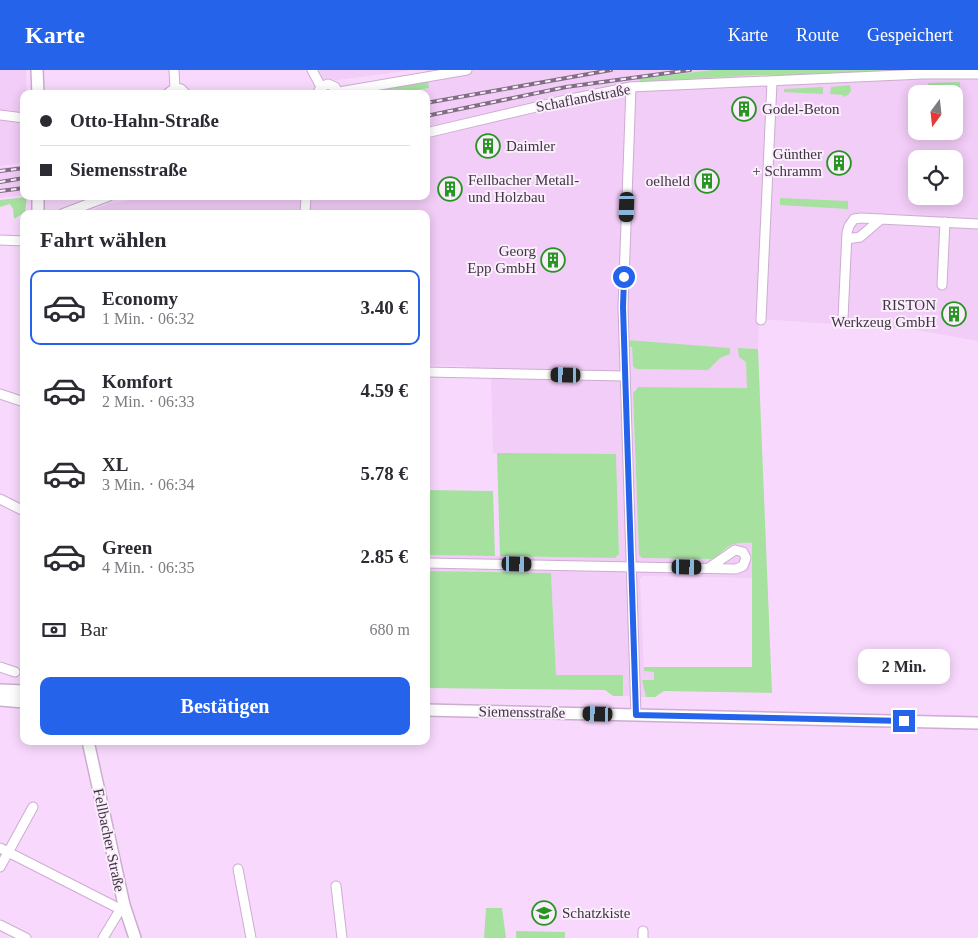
<!DOCTYPE html>
<html lang="de">
<head>
<meta charset="utf-8">
<style>
	body { margin:0; font-family:Georgia,serif; background:#f2f2f3; color:#2b2b33; height:100vh; display:flex; flex-direction:column; font-size:19px; white-space:nowrap }
	* { box-sizing:border-box; margin:0 }
	p { font-size:16px; color:#7c7c81 }
	.icon { flex:none; width:28px; height:28px; fill:none; stroke:currentColor; stroke-width:2; stroke-linecap:round; stroke-linejoin:round }
	.map { position:relative; flex:1; overflow:hidden }
	.details { position:absolute; left:20px; top:140px; width:410px; height:535px; display:flex; flex-direction:column; background:#fff; border-radius:10px; box-shadow:0 2px 12px #0003 }
	.details>* { flex:none }
	.top-card { position:absolute; left:20px; top:20px; width:410px; height:110px; border-radius:10px; box-shadow:0 2px 12px #0003; display:grid; align-content:center; height:110px; padding:0 20px; background:#fff }
	.needle { width:32px; rotate:195deg }
	.tools { position:absolute; left:908px; top:15px; display:grid; gap:10px }
	.tools a { display:grid; place-items:center; width:55px; height:55px; border-radius:10px; background:#fff; box-shadow:0 2px 12px #0003; font-size:25px }
	.end { position:absolute; width:22px; height:22px; margin:-11px; border:6px solid #2563eb; background:#fff; box-shadow:0 0 0 2px #fff }
	.from { border-radius:50% }
	.bubble { position:absolute; height:35px; border-radius:10px; background:#fff; box-shadow:0 2px 12px #0003; font-size:16px; font-weight:600; line-height:35px; text-align:center }
	.car { position:absolute; width:15px; height:30px; margin:-15px -8px; border-radius:6px; box-shadow:0 0 4px 1px #0007; background:linear-gradient(#222 24%,#8ab4d8 0 40%,#222 0 76%,#8ab4d8 0 86%,#222 0) }
	.top-card b { display:flex; align-items:center; gap:18px; height:48px; font-size:19px }
	.top-card b+b { border-top:1px solid #e1e1e2 }
	.top-card i { width:12px; height:12px; background:#2b2b33 }
	ul { padding:0; list-style:none }
	li { display:flex; align-items:center; gap:15px; height:75px; margin:0 10px 8px; padding:0 10px; border:2px solid transparent; border-radius:10px }
	li div { flex:1 }
	li b { display:block; font-size:19px }
	li em { font-style:normal; font-weight:600 }
	li.current { border-color:#2563eb }
	li>.icon { width:45px; height:45px; stroke-width:1.5 }
	h2 { padding:0 20px; font-size:22px; line-height:60px }
	.pay { display:flex; align-items:center; gap:12px; height:55px; padding:0 20px; font-size:19px }
	.pay p { margin-inline-start:auto }
	.button { display:flex; gap:10px; margin-top:auto; padding:10px 20px }
	.button a { flex:1; height:58px; border-radius:10px; background:#2563eb; color:#fff; font-size:20px; font-weight:600; line-height:58px; text-align:center }
	header { display:flex; align-items:center; gap:30px; box-sizing:border-box; height:70px; padding:0 25px; background:#2563eb; color:#fff }
	header strong { font-size:24px }
	nav { display:flex; gap:28px; margin-inline-start:auto; font-size:18px }
	.map>svg:first-child { display:block }
</style>
</head>
<body>
<header>
<strong>Karte</strong>
<nav><a>Karte</a><a>Route</a><a>Gespeichert</a></nav>
</header>
<div class="map">
<svg width="978" height="868" viewBox="0 0 978 868">
	<rect width="100%" height="100%" fill="#f8d9fd"/>
	<!-- built -->
	<g fill="#f2cdf7" fill-rule="evenodd">
		<path d="M 0,0 L 26,0 L 27,24 L 24,24 L 24,93 L 0,96 Z"/>
		<path d="M 316,0 L 412,0 L 316,13 Z"/>
		<path d="M 426,0 L 712,0 L 638,9 L 756,5 L 841,5 L 978,1 L 978,271 L 911,259 L 759,249 L 758,279 L 739,278 L 743,289 L 746,292 L 748,318 L 638,317 L 635,319 L 633,323 L 639,485 L 642,488 L 714,489 L 729,475 L 734,473 L 752,473 L 753,508 L 642,506 L 640,509 L 644,601 L 654,601 L 654,610 L 644,621 L 646,627 L 623,626 L 623,605 L 556,605 L 551,503 L 426,501 L 426,485 L 615,488 L 619,484 L 616,385 L 493,383 L 491,303 L 467,303 L 466,296 L 426,295 L 426,144 L 84,144 L 108,134 L 152,126 L 426,126 L 426,24 L 397,24 L 429,18 ZM 916,24 L 954,24 L 954,61 L 916,61 ZM 916,89 L 954,89 L 954,126 L 916,126 ZM 632,276 L 698,276 L 730,278 L 729,284 L 720,288 L 707,300 L 633,296 Z"/>
		<path d="M 24,95 L 24,125 L 0,128 L 0,98 Z"/>
	</g>
	<!-- green -->
	<g fill="#a6e1a0">
		<path d="M 712,0 L 978,0 L 841,5 L 756,5 L 642,12 L 637,9 Z"/>
		<path d="M 428,11 L 429,18 L 397,24 L 360,24 Z"/>
		<path d="M 960,12 L 960,19 L 929,17 L 928,13 Z"/>
		<path d="M 850,15 L 851,21 L 848,25 L 843,27 L 843,25 L 830,24 L 831,17 Z"/>
		<path d="M 823,17 L 823,24 L 784,22 L 784,19 Z"/>
		<path d="M 27,127 L 25,142 L 14,149 L 13,139 L 10,134 L 0,137 L 0,130 Z"/>
		<path d="M 780,128 L 848,131 L 848,139 L 780,135 Z"/>
		<path d="M 626,270 L 730,278 L 730,284 L 720,288 L 708,300 L 636,299 L 633,296 L 632,277 L 626,276 Z"/>
		<path d="M 738,278 L 758,279 L 772,623 L 664,621 L 655,627 L 646,627 L 642,610 L 654,610 L 654,602 L 644,601 L 644,597 L 752,597 L 752,473 C 732,472 728,475 715,489 L 642,488 L 639,485 L 633,323 L 638,317 L 747,318 L 746,292 L 739,287 Z"/>
		<path d="M 497,383 L 616,384 L 619,484 L 615,488 L 500,486 Z"/>
		<path d="M 426,420 L 493,421 L 495,486 L 426,485 Z"/>
		<path d="M 426,501 L 551,503 L 556,605 L 623,605 L 623,626 L 613,626 L 605,620 L 426,618 Z"/>
		<path d="M 486,838 L 502,838 L 506,868 L 484,868 Z"/>
		<path d="M 516,861 L 565,862 L 565,868 L 516,868 Z"/>
	</g>
	<g fill="none" stroke-linecap="round" stroke-linejoin="round">
		<!-- street casing -->
		<g stroke="#ccadd0" stroke-width="11">
			<g id="street">
				<path d="M 174,0 L 175,18"/>
				<path d="M 312,0 L 321,17"/>
				<path d="M 631,17 L 623,237 L 636,645"/>
				<path d="M 339,22 L 467,0"/>
				<path d="M 167,24 L 175,18 L 181,19 L 186,24"/>
				<path d="M 317,24 L 321,17 L 328,14 L 335,17 L 339,24"/>
				<path d="M 0,45 L 24,48"/>
				<path d="M 426,63 L 566,30 L 631,17 L 923,4 L 978,4"/>
				<path d="M 62,144 L 109,126"/>
				<path d="M 305,144 L 306,126"/>
				<path d="M 847,169 L 860,167 L 881,149"/>
				<path d="M 0,170 L 24,171"/>
				<path d="M 942,215 L 945,152"/>
				<path d="M 843,248 L 847,163 L 849,156 L 854,149 L 861,148 L 978,154"/>
				<path d="M 761,250 L 772,12"/>
				<path d="M 426,302 L 625,306"/>
				<path d="M 0,324 L 24,332"/>
				<path d="M 0,429 L 24,441"/>
				<path d="M 426,493 L 736,499 L 743,496 L 746,488 L 743,482 L 735,480 L 710,497"/>
				<path d="M 0,597 L 15,602"/>
				<path d="M 0,778 L 120,839"/>
				<path d="M 0,797 L 33,737"/>
				<path d="M 238,799 L 251,868"/>
				<path d="M 336,816 L 342,868"/>
				<path d="M 0,855 L 26,868"/>
				<path d="M 643,861 L 643,868"/>
				<path d="M 103,868 L 123,835"/>
			</g>
		</g>
		<!-- secondary casing -->
		<g stroke="#ccadd0" stroke-width="14">
			<g id="secondary">
				<path d="M 37,0 L 38,24"/>
				<path d="M 38,126 L 38,144"/>
				<path d="M 0,620 L 24,621"/>
				<path d="M 0,630 L 24,632"/>
				<path d="M 426,640 L 978,653"/>
				<path d="M 88,671 L 124,835 L 135,868"/>
			</g>
		</g>
		<!-- street -->
		<use href="#street" stroke="#fff" stroke-width="9"/>
		<!-- secondary -->
		<use href="#secondary" stroke="#fff" stroke-width="11"/>
		<!-- rail casing -->
		<g stroke="#816e84" stroke-width="4">
			<g id="rail">
				<path d="M 426,33 L 611,0"/>
				<path d="M 426,46 L 566,17 L 690,0"/>
				<path d="M 0,101 L 24,98"/>
				<path d="M 0,112 L 24,108"/>
				<path d="M 0,121 L 24,118"/>
			</g>
		</g>
		<!-- rail -->
		<use href="#rail" stroke="#faedfc" stroke-width="2" stroke-dasharray="5.5" stroke-linecap="butt"/>
	</g>
	<g fill="none" stroke-linecap="round" stroke-linejoin="round">
		<!-- route -->
		<path stroke="#2563eb" stroke-width="6" d="M 624,207 L 623,237 L 636,645 L 904,651"/>
	</g>
	<!-- icons -->
	<defs>
		<g id="building-ring" transform="scale(1.25)"><circle r="9.5" fill="#faedfc" stroke="#279521" stroke-width="1.5"/><path d="M-4-6H4V6H1V3H-1V6H-4ZM-2.5-4.3h1.7v1.8h-1.7ZM.8-4.3h1.7v1.8H.8ZM-2.5-1h1.7V.8h-1.7ZM.8-1h1.7V.8H.8Z" fill="#279521"/></g>
		<g id="school-ring" transform="scale(1.25)"><circle r="9.5" fill="#faedfc" stroke="#279521" stroke-width="1.5"/><path d="M0-5L7-2L0 1L-7-2ZM-4 1L0 2.5L4 1V4Q0 6-4 4Z" fill="#279521"/></g>
	</defs>
	<g fill-rule="evenodd">
		<use href="#building-ring" x="744" y="39"/>
		<use href="#building-ring" x="488" y="76"/>
		<use href="#building-ring" x="839" y="93"/>
		<use href="#building-ring" x="707" y="111"/>
		<use href="#building-ring" x="450" y="119"/>
		<use href="#building-ring" x="553" y="190"/>
		<use href="#building-ring" x="954" y="244"/>
		<use href="#school-ring" x="544" y="843"/>
	</g>
	<g text-anchor="middle" stroke-width="4" stroke-linejoin="round" paint-order="stroke">
		<!-- street labels -->
		<g font-size="15" fill="#403442" stroke="#faedfc">
			<text transform="translate(583 28) rotate(-11)" y="5">Schaflandstraße</text>
			<text transform="translate(522 642) rotate(1)" y="5">Siemensstraße</text>
			<text transform="translate(109 770) rotate(78)" y="5">Fellbacher Straße</text>
		</g>
		<!-- poi labels -->
		<g font-size="15" fill="#403442" stroke="#faedfc" text-anchor="start">
			<text x="762" y="44">Godel-Beton</text>
			<text x="506" y="81">Daimler</text>
			<text x="822" y="89" text-anchor="end">Günther<tspan x="822" dy="17">+ Schramm</tspan></text>
			<text x="468" y="115">Fellbacher Metall-<tspan x="468" dy="17">und Holzbau</tspan></text>
			<text x="690" y="116" text-anchor="end">oelheld</text>
			<text x="536" y="186" text-anchor="end">Georg<tspan x="536" dy="17">Epp GmbH</tspan></text>
			<text x="936" y="240" text-anchor="end">RISTON<tspan x="936" dy="17">Werkzeug GmbH</tspan></text>
			<text x="562" y="848">Schatzkiste</text>
		</g>
	</g>
</svg>
<div class="tools">
<a><svg class="needle" viewBox="-14 -14 28 28"><path d="M0-13l5 13h-10z" fill="#e53935"/><path d="M0 13l5-13h-10z" fill="#7c7c81"/></svg></a>
<a><svg class="icon" aria-label="locate" viewBox="0 0 24 24"><circle cx="12" cy="12" r="6"/><path d="M12 2v4M12 18v4M2 12h4M18 12h4"/></svg></a>
</div>
<i class="end from" style="left:624px;top:207px"></i>
<i class="end" style="left:904px;top:651px"></i>
<div class="bubble" style="left:858px;top:579px;width:92px">2 Min.</div>
<i class="car" style="left:627px;top:137px;rotate:182deg"></i>
<i class="car" style="left:566px;top:305px;rotate:271deg"></i>
<i class="car" style="left:517px;top:494px;rotate:91deg"></i>
<i class="car" style="left:687px;top:497px;rotate:91deg"></i>
<i class="car" style="left:598px;top:644px;rotate:272deg"></i>
<div class="top-card">
<b><i class="from"></i>Otto-Hahn-Straße</b>
<b><i></i>Siemensstraße</b>
</div>
<section class="details">
<h2>Fahrt wählen</h2>
<ul>
<li class="current"><svg class="icon" aria-label="car" viewBox="0 0 24 24"><path d="M5 17H2v-5l4-1 3-4h7l3 4 3 1v5h-3M9 17h6M6 11h13"/><circle cx="7" cy="17" r="2"/><circle cx="17" cy="17" r="2"/></svg><div><b>Economy</b><p>1 Min. · 06:32</p></div><em>3.40 €</em></li>
<li><svg class="icon" aria-label="car" viewBox="0 0 24 24"><path d="M5 17H2v-5l4-1 3-4h7l3 4 3 1v5h-3M9 17h6M6 11h13"/><circle cx="7" cy="17" r="2"/><circle cx="17" cy="17" r="2"/></svg><div><b>Komfort</b><p>2 Min. · 06:33</p></div><em>4.59 €</em></li>
<li><svg class="icon" aria-label="car" viewBox="0 0 24 24"><path d="M5 17H2v-5l4-1 3-4h7l3 4 3 1v5h-3M9 17h6M6 11h13"/><circle cx="7" cy="17" r="2"/><circle cx="17" cy="17" r="2"/></svg><div><b>XL</b><p>3 Min. · 06:34</p></div><em>5.78 €</em></li>
<li><svg class="icon" aria-label="car" viewBox="0 0 24 24"><path d="M5 17H2v-5l4-1 3-4h7l3 4 3 1v5h-3M9 17h6M6 11h13"/><circle cx="7" cy="17" r="2"/><circle cx="17" cy="17" r="2"/></svg><div><b>Green</b><p>4 Min. · 06:35</p></div><em>2.85 €</em></li>
</ul>
<div class="pay"><svg class="icon" aria-label="cash" viewBox="0 0 24 24"><path d="M3 7h18v10H3z"/><circle cx="12" cy="12" r="2"/></svg>Bar<p>680 m</p></div>
<div class="button"><a>Bestätigen</a></div>
</section>
</div>
</body>
</html>
